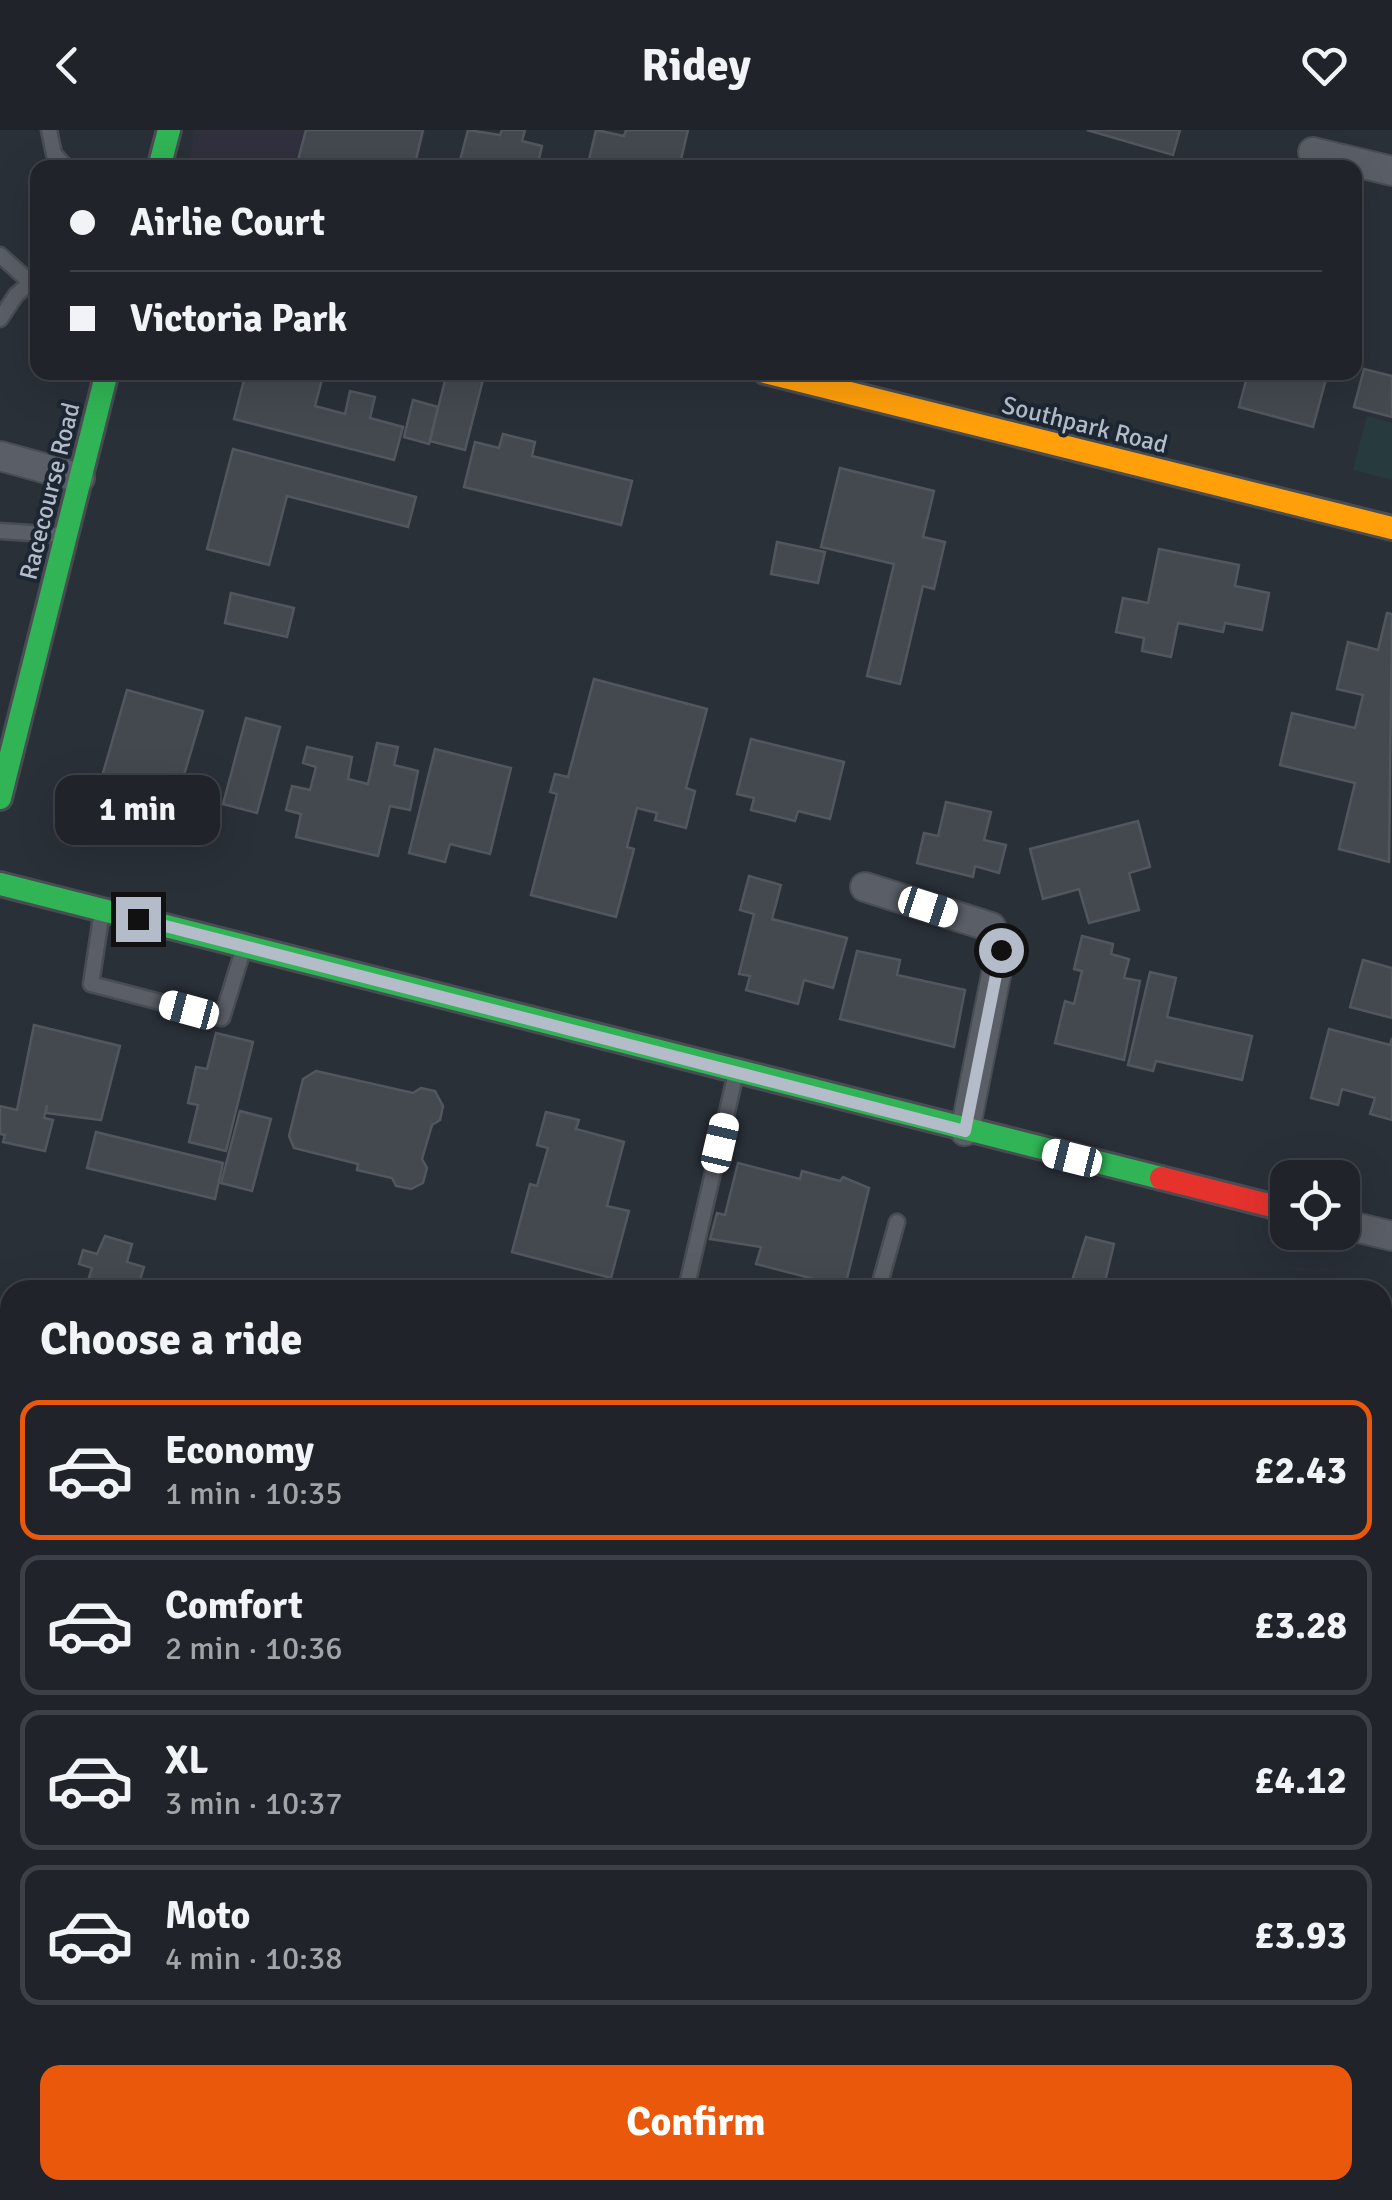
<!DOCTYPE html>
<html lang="en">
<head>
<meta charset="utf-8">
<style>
	body { margin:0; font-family:Signika,sans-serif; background:#282c32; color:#f1f3f6; height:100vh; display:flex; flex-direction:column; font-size:38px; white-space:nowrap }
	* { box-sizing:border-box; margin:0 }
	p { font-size:32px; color:#a2a4a8 }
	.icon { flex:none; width:55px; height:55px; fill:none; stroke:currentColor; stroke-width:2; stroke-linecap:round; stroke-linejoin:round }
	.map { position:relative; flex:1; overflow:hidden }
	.panel { position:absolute; left:0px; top:1150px; width:1392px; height:920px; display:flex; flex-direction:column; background:#20242a; border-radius:30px 30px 0 0; box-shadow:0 10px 40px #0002,0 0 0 2px #3d4147 }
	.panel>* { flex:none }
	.guide { position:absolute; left:30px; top:30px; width:1332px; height:220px; border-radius:20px; box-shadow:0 10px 40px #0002,0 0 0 2px #3d4147; display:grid; align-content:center; height:220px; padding:0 40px; background:#20242a }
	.controls { position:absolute; left:1270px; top:1030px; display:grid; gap:20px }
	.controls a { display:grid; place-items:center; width:90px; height:90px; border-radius:20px; background:#20242a; box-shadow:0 10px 40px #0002,0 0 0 2px #3d4147; font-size:50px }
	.end { position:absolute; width:45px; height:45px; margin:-22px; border:12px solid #b4bcc9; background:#111; box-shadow:0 0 0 5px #111 }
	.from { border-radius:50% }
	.bubble { position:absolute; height:70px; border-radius:20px; background:#20242a; box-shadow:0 10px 40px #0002,0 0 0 2px #3d4147; font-size:32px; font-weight:700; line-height:70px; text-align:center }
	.car { position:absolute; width:30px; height:60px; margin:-30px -15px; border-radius:12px; box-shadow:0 0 8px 2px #0007; background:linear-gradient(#fff 24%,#345 0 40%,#fff 0 76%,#345 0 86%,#fff 0) }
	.guide b { display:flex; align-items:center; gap:35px; height:95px; font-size:38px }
	.guide b+b { border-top:2px solid #3d4147 }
	.guide i { width:25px; height:25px; background:#f1f3f6 }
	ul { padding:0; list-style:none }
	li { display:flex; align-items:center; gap:30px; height:140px; margin:0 20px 15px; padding:0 20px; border:5px solid #3d4147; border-radius:20px }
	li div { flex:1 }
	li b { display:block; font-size:38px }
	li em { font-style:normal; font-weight:700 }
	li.on { border-color:#ea580c }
	li>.icon { width:90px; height:90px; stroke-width:1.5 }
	h2 { padding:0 40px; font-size:45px; line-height:120px }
	.button { display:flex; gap:20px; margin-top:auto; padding:20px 40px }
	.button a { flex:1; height:115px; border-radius:20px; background:#ea580c; color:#fff; font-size:40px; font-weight:700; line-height:115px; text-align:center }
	header { display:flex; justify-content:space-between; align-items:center; height:130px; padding:0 40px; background:#20242a; font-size:45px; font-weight:700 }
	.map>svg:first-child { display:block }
</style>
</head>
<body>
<header><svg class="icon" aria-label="back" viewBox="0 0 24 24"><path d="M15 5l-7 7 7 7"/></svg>Ridey<svg class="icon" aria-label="heart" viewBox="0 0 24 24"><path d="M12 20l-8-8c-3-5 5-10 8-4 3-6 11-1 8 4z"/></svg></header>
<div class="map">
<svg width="1392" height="2070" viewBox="0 0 1392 2070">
	<rect width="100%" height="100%" fill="#2a3038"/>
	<!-- medical -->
	<path fill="#31303e" d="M 194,0 L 426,0 L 416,37 L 189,38 Z"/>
	<!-- green -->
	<g fill="#273a3e">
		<path d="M 1367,286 L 1392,293 L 1392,350 L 1353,340 Z"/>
		<path d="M 0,1414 L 10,1418 L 10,2060 L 1382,2060 L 1383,1909 L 1392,1913 L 1392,2070 L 0,2070 Z"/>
	</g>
	<!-- building -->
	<g fill="#444950" stroke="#52575f" stroke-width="2.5">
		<path d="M 306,0 L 423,0 L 414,38 L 327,38 L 298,30 Z"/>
		<path d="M 468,0 L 500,5 L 502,0 L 525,0 L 522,11 L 542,16 L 537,38 L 458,38 Z"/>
		<path d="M 596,0 L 624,6 L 626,0 L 688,0 L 679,38 L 587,38 Z"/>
		<path d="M 1087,0 L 1180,0 L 1173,25 Z"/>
		<path d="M 1364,239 L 1392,246 L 1392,287 L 1354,277 Z"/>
		<path d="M 246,242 L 324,242 L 315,276 L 345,284 L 350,261 L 375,267 L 370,288 L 403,297 L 394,330 L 234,289 Z"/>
		<path d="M 447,242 L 485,242 L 465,320 L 430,311 Z"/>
		<path d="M 1229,242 L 1328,242 L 1313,297 L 1239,277 L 1247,247 Z"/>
		<path d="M 413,270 L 438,277 L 429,314 L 404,307 Z"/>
		<path d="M 503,304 L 535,312 L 532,326 L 632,351 L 621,395 L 464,357 L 475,312 L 499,318 Z"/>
		<path d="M 233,319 L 416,367 L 408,397 L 287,366 L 269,435 L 207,419 Z"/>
		<path d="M 840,338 L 934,361 L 923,407 L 945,412 L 934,459 L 923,456 L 900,554 L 867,546 L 894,434 L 821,417 Z"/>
		<path d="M 777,412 L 825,422 L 818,453 L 771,444 Z"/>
		<path d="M 1159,419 L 1239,435 L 1235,456 L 1269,463 L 1262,500 L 1225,493 L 1223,502 L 1178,493 L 1171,527 L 1142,521 L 1144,508 L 1116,502 L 1123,468 L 1148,473 Z"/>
		<path d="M 231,463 L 294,478 L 287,507 L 225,493 Z"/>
		<path d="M 1387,483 L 1392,484 L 1389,732 L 1339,719 L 1355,653 L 1280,635 L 1292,583 L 1355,598 L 1363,565 L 1337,559 L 1348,512 L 1378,520 Z"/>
		<path d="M 594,549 L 707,579 L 686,658 L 695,661 L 686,698 L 655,690 L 657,683 L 637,678 L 627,717 L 634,719 L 616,787 L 531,765 L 557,664 L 550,662 L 555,644 L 568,647 Z"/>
		<path d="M 127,560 L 203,581 L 176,672 L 101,650 Z"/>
		<path d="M 246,588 L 280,597 L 257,683 L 223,674 Z"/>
		<path d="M 751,609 L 844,632 L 830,689 L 798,681 L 795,691 L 751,680 L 754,668 L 737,664 Z"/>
		<path d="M 377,613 L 398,617 L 394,635 L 418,641 L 410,680 L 390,676 L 378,726 L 296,707 L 301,684 L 286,680 L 292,656 L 310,660 L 316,637 L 303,633 L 307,617 L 352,627 L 348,649 L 368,654 Z"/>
		<path d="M 435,619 L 511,638 L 490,724 L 450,714 L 445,732 L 409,723 Z"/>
		<path d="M 946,672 L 991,682 L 984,710 L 1006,715 L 999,743 L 975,736 L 973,747 L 917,733 L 924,703 L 938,706 Z"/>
		<path d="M 1138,691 L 1150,737 L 1129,743 L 1139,780 L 1089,793 L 1079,759 L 1043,769 L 1030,719 Z"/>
		<path d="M 749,746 L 781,755 L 772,789 L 847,808 L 833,858 L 804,850 L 798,874 L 746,860 L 750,846 L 739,844 L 754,784 L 740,780 Z"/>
		<path d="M 1082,806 L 1113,814 L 1111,824 L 1129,829 L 1124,848 L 1140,851 L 1124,930 L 1055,913 L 1065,871 L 1074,874 L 1082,841 L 1074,839 Z"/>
		<path d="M 857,821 L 900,830 L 897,845 L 965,860 L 954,917 L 840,889 Z"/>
		<path d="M 1363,830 L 1392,838 L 1392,888 L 1350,877 Z"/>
		<path d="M 1150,842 L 1176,848 L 1167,887 L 1252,906 L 1242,950 L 1156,931 L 1153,941 L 1128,935 Z"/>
		<path d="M 34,895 L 120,916 L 101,990 L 46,983 L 47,975 L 44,988 L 53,990 L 45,1021 L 3,1012 L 5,1005 L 0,1004 L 0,976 L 17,980 Z"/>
		<path d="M 1329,899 L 1390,915 L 1392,908 L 1392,990 L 1370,984 L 1375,968 L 1342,959 L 1338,975 L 1311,968 Z"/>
		<path d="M 216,903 L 253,912 L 226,1021 L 189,1012 L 198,975 L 188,973 L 196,937 L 207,939 Z"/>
		<path d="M 316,941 L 413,963 L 421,958 L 435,961 L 443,976 L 440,990 L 432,995 L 422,1029 L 427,1038 L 423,1053 L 411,1059 L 396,1056 L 392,1048 L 357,1040 L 358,1034 L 294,1018 L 289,1006 L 303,949 Z"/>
		<path d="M 240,981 L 271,989 L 252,1061 L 221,1053 Z"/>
		<path d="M 546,982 L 579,990 L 576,999 L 624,1012 L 607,1076 L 629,1081 L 611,1148 L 512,1122 L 530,1054 L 537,1056 L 548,1018 L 537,1015 Z"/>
		<path d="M 96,1002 L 223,1033 L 215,1069 L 87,1038 Z"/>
		<path d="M 738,1033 L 800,1049 L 802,1041 L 840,1051 L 843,1047 L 869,1058 L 845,1157 L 814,1154 L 814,1149 L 756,1134 L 761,1117 L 710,1109 L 717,1083 L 725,1085 Z"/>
		<path d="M 105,1106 L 132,1114 L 127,1132 L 144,1137 L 137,1160 L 85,1160 L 92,1138 L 79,1134 L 83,1120 L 97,1124 Z"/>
		<path d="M 1086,1107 L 1114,1114 L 1103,1160 L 1069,1160 Z"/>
		<path d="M 1382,1194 L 1392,1197 L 1392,1266 L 1391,1256 L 1382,1254 Z"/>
	</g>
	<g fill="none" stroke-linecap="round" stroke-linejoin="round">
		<!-- lane casing -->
		<g stroke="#484c53" stroke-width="19">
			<g id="lane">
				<path d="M 49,0 L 54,24 L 67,38"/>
				<path d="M 0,125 L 30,152"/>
				<path d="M 0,189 L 16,165 L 38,146"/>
				<path d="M 0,401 L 61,405"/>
				<path d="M 102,781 L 91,854 L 222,888 L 244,817"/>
				<path d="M 695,1160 L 687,1155 L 736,943"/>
				<path d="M 878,1160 L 897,1092"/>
				<path d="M 0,1269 L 10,1272"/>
			</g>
		</g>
		<!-- street casing -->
		<g stroke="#484c53" stroke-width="32">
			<g id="street">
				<path d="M 1313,22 L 1392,41"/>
				<path d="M 0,326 L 80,348"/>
				<path d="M 865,757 L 991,797 L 1001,820 L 965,1001"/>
				<path d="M 1342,1094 L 1392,1106"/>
			</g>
		</g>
		<!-- fast casing -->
		<g stroke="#484c53" stroke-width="28">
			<g id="fast">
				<path d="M 159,38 L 169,0"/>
				<path d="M 0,668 L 107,242"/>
				<path d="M 0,754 L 1161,1048"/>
			</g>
		</g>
		<!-- slow casing -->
		<g stroke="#484c53" stroke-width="28">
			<g id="slow">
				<path d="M 765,242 L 1392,398"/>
				<path d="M 0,1378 L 10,1382"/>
				<path d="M 1382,1645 L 1392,1628"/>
				<path d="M 1382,1854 L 1392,1858"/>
			</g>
		</g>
		<!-- jam casing -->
		<g stroke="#484c53" stroke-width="28">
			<path id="jam" d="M 1161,1048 L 1288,1080"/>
		</g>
		<!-- lane -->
		<use href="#lane" stroke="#5a5e66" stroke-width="14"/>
		<!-- street -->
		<use href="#street" stroke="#5a5e66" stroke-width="28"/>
		<!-- fast -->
		<use href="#fast" stroke="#30b455" stroke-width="22"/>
		<!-- slow -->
		<use href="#slow" stroke="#ff9f0a" stroke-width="22"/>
		<!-- jam -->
		<use href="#jam" stroke="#e5322d" stroke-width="22"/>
	</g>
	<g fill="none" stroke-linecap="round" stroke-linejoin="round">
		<!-- route -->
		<path stroke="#b4bcc9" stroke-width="12" d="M 138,789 L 965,1001 L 1001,820"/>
	</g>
	<g text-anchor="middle" stroke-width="8" stroke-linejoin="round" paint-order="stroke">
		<!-- street labels -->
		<g font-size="25" fill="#b4bcc9" stroke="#1d2633">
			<text transform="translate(1085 294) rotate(14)" y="9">Southpark Road</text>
			<text transform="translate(49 361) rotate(-76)" y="9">Racecourse Road</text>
		</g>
	</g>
</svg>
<div class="controls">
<a><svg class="icon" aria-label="locate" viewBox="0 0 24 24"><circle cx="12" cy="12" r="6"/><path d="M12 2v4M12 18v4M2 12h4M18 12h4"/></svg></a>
</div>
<i class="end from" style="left:1001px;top:820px"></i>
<i class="end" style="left:138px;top:789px"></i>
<div class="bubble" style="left:55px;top:645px;width:165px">1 min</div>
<i class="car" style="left:928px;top:777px;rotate:108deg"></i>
<i class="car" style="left:189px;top:880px;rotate:285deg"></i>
<i class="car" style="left:720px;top:1013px;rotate:13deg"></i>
<i class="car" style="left:1072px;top:1028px;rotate:284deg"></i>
<div class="guide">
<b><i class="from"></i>Airlie Court</b>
<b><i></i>Victoria Park</b>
</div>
<section class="panel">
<h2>Choose a ride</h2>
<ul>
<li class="on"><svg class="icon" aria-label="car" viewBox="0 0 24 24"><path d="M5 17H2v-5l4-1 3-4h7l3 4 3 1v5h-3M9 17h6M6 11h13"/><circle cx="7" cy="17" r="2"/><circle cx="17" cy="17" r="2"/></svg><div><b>Economy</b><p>1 min · 10:35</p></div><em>£2.43</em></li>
<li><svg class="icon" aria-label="car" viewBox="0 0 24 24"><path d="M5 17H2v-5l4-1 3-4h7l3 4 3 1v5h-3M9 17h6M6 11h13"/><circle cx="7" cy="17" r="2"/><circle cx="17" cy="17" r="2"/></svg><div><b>Comfort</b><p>2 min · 10:36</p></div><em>£3.28</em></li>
<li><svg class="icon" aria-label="car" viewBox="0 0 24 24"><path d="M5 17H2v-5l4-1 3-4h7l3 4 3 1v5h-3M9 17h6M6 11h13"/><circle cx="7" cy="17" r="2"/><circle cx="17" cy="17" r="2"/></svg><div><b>XL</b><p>3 min · 10:37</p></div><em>£4.12</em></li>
<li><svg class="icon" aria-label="car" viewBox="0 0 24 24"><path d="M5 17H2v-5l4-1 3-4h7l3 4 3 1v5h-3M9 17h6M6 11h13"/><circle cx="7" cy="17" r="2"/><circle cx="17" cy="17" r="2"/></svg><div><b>Moto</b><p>4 min · 10:38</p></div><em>£3.93</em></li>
</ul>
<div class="button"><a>Confirm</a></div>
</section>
</div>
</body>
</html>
